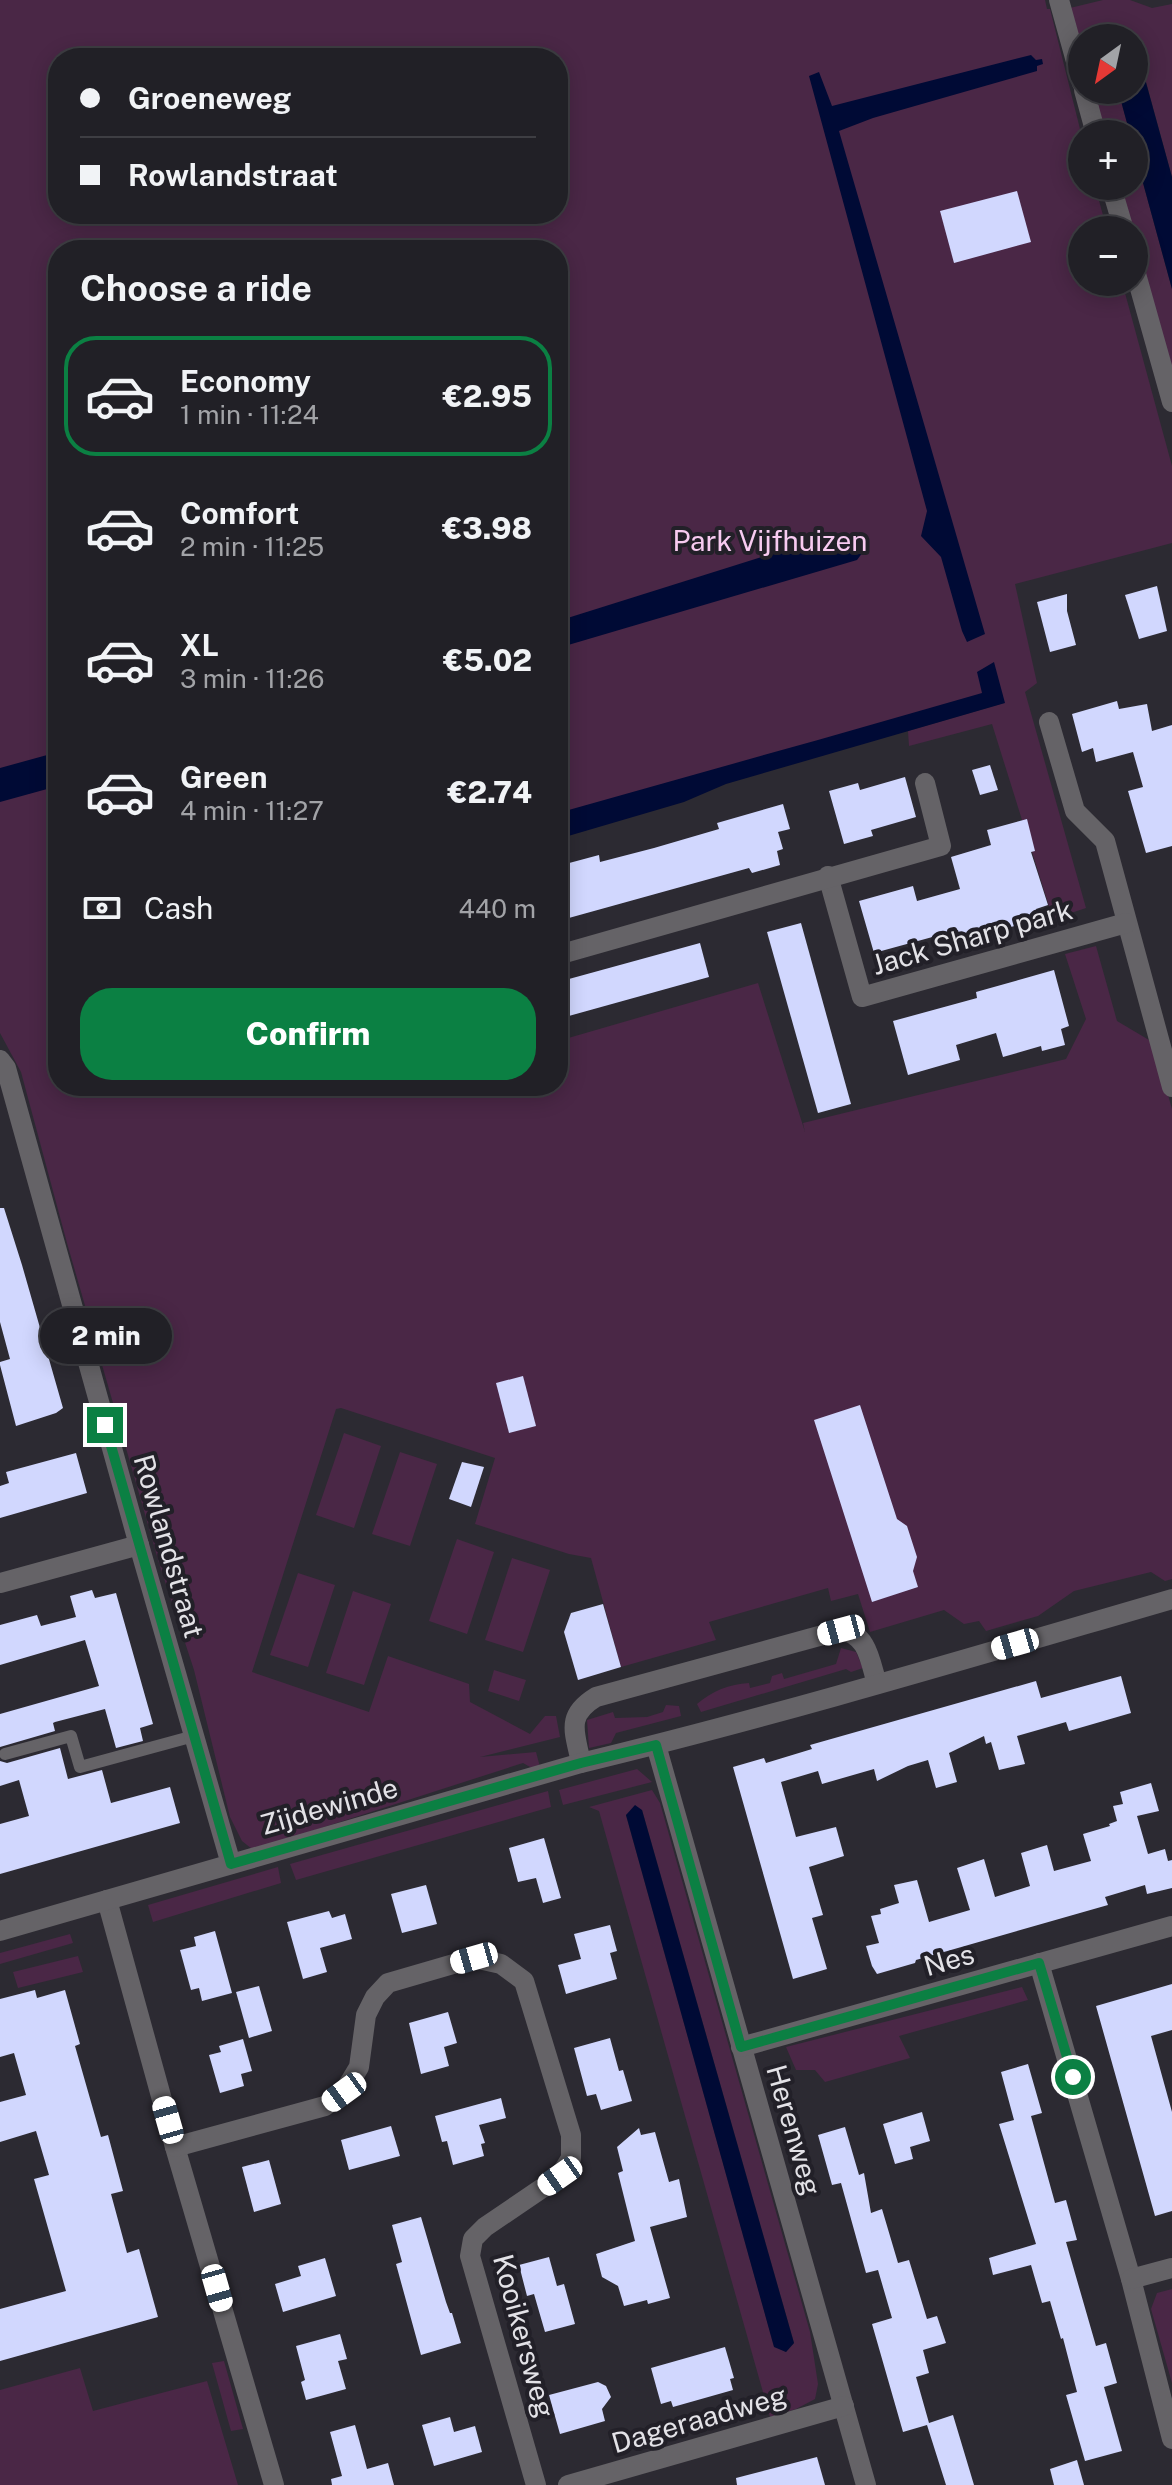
<!DOCTYPE html>
<html lang="en">
<head>
<meta charset="utf-8">
<style>
	body { margin:0; font-family:"Public Sans",sans-serif; background:#2d2d32; color:#f1f3f6; height:100vh; display:flex; flex-direction:column; font-size:30px; white-space:nowrap }
	* { box-sizing:border-box; margin:0 }
	p { font-size:26px; color:#a2a3a7 }
	.icon { flex:none; width:44px; height:44px; fill:none; stroke:currentColor; stroke-width:2; stroke-linecap:round; stroke-linejoin:round }
	.map { position:relative; flex:1; overflow:hidden }
	.sheet { position:absolute; left:48px; top:240px; width:520px; height:856px; display:flex; flex-direction:column; background:#212026; border-radius:32px; box-shadow:0 4px 20px #0003,0 0 0 2px #3e3e43 }
	.sheet>* { flex:none }
	.guide { position:absolute; left:48px; top:48px; width:520px; height:176px; border-radius:32px; box-shadow:0 4px 20px #0003,0 0 0 2px #3e3e43; display:grid; align-content:center; height:176px; padding:0 32px; background:#212026 }
	.needle { width:52px; rotate:213deg }
	.fabs { position:absolute; left:1068px; top:24px; display:grid; gap:16px }
	.fabs a { display:grid; place-items:center; width:80px; height:80px; border-radius:50%; background:#212026; box-shadow:0 4px 20px #0003,0 0 0 2px #3e3e43; font-size:40px }
	.end { position:absolute; width:36px; height:36px; margin:-18px; border:10px solid #0b8043; background:#fff; box-shadow:0 0 0 4px #fff }
	.from { border-radius:50% }
	.bubble { position:absolute; height:56px; border-radius:28px; background:#212026; box-shadow:0 4px 20px #0003,0 0 0 2px #3e3e43; font-size:26px; font-weight:800; line-height:56px; text-align:center }
	.car { position:absolute; width:24px; height:48px; margin:-24px -12px; border-radius:10px; box-shadow:0 0 6px 2px #0007; background:linear-gradient(#fff 24%,#345 0 40%,#fff 0 76%,#345 0 86%,#fff 0) }
	.guide b { display:flex; align-items:center; gap:28px; height:76px; font-size:30px }
	.guide b+b { border-top:2px solid #3e3e43 }
	.guide i { width:20px; height:20px; background:#f1f3f6 }
	ul { padding:0; list-style:none }
	li { display:flex; align-items:center; gap:24px; height:120px; margin:0 16px 12px; padding:0 16px; border:4px solid transparent; border-radius:32px }
	li div { flex:1 }
	li b { display:block; font-size:30px }
	li em { font-style:normal; font-weight:800 }
	li.on { border-color:#0b8043 }
	li>.icon { width:72px; height:72px; stroke-width:1.5 }
	h2 { padding:0 32px; font-size:36px; line-height:96px }
	.pay { display:flex; align-items:center; gap:20px; height:88px; padding:0 32px; font-size:30px }
	.pay p { margin-inline-start:auto }
	.action { display:flex; gap:16px; margin-top:auto; padding:16px 32px }
	.action a { flex:1; height:92px; border-radius:32px; background:#0b8043; color:#fff; font-size:32px; font-weight:800; line-height:92px; text-align:center }
	.map>svg:first-child { display:block }
</style>
</head>
<body>
<div class="map">
<svg width="1172" height="2485" viewBox="0 0 1172 2485">
	<rect width="100%" height="100%" fill="#2c2a32"/>
	<!-- green -->
	<g fill="#4a2746" fill-rule="evenodd">
		<path d="M 0,0 L 1045,0 L 1047,9 L 1050,9 L 1082,137 L 1082,186 L 1095,186 L 1107,230 L 1082,230 L 1082,282 L 1122,282 L 1172,466 L 1172,543 L 1015,584 L 1037,683 L 1025,692 L 1086,908 L 1053,919 L 992,724 L 909,746 L 908,731 L 1004,703 L 1002,693 L 558,825 L 558,250 L 58,250 L 58,1086 L 558,1086 L 558,1041 L 758,983 L 805,1132 L 803,1123 L 1066,1059 L 1086,1019 L 1065,954 L 1096,946 L 1117,1021 L 1149,1040 L 1154,1046 L 1172,1109 L 1172,1579 L 1165,1581 L 1151,1572 L 1074,1591 L 1038,1616 L 986,1631 L 979,1621 L 964,1624 L 944,1610 L 870,1632 L 858,1594 L 831,1601 L 828,1588 L 709,1622 L 716,1640 L 621,1667 L 591,1558 L 569,1554 L 475,1524 L 495,1458 L 341,1408 L 336,1409 L 252,1672 L 369,1712 L 388,1656 L 469,1684 L 470,1702 L 530,1734 L 545,1716 L 556,1716 L 560,1737 L 480,1757 L 536,1752 L 540,1767 L 532,1768 L 523,1763 L 256,1849 L 252,1849 L 242,1841 L 230,1817 L 194,1670 L 159,1563 L 67,1243 L 21,1072 L 0,1033 ZM 58,58 L 558,58 L 558,214 L 58,214 Z"/>
		<path d="M 1103,0 L 1130,0 L 1152,8 L 1172,4 L 1172,177 L 1134,38 L 1118,33 L 1109,26 L 1111,35 L 1107,38 L 1082,38 L 1082,54 L 1070,8 Z"/>
		<path d="M 1092,90 L 1118,90 L 1130,134 L 1105,134 Z"/>
		<path d="M 1134,150 L 1172,289 L 1172,369 L 1120,186 L 1134,186 Z"/>
		<path d="M 344,1433 L 381,1446 L 354,1528 L 316,1515 Z"/>
		<path d="M 400,1452 L 437,1464 L 410,1546 L 372,1534 Z"/>
		<path d="M 457,1539 L 494,1552 L 467,1634 L 429,1621 Z"/>
		<path d="M 512,1558 L 550,1570 L 523,1652 L 485,1640 Z"/>
		<path d="M 298,1573 L 335,1585 L 308,1667 L 270,1655 Z"/>
		<path d="M 353,1591 L 391,1604 L 364,1685 L 326,1673 Z"/>
		<path d="M 841,1648 L 856,1652 L 863,1668 L 851,1672 L 846,1669 L 701,1712 L 697,1704 C 712,1691 729,1684 749,1683 L 750,1688 L 770,1683 L 772,1676 L 782,1673 L 784,1679 L 836,1664 Z"/>
		<path d="M 494,1670 L 526,1680 L 519,1701 L 488,1691 Z"/>
		<path d="M 666,1705 L 679,1706 L 681,1716 L 616,1733 L 611,1743 L 589,1748 L 587,1720 L 613,1712 L 615,1718 L 647,1717 L 663,1712 Z"/>
		<path d="M 637,1769 L 652,1782 L 563,1805 L 559,1790 Z"/>
		<path d="M 652,1790 L 660,1803 L 810,2332 L 818,2384 L 815,2399 L 796,2409 L 770,2417 L 599,1811 L 589,1807 ZM 642,1810 L 794,2343 L 786,2352 L 774,2346 L 626,1815 Z"/>
		<path d="M 548,1791 L 551,1807 L 296,1880 L 290,1864 Z"/>
		<path d="M 278,1867 L 281,1883 L 153,1922 L 148,1905 Z"/>
		<path d="M 70,1934 L 73,1943 L 0,1964 L 0,1953 Z"/>
		<path d="M 78,1956 L 83,1972 L 18,1988 L 13,1972 Z"/>
		<path d="M 1022,1987 L 1028,2000 L 899,2036 L 910,2058 L 825,2082 L 815,2070 L 796,2070 L 786,2047 Z"/>
		<path d="M 1172,2289 L 1172,2383 L 1151,2309 L 1157,2293 Z"/>
		<path d="M 224,2361 L 243,2429 L 231,2431 L 212,2363 Z"/>
		<path d="M 80,2368 L 93,2411 L 207,2381 L 238,2485 L 0,2485 L 0,2390 Z"/>
	</g>
	<!-- water -->
	<g fill="#000a35">
		<path d="M 1134,39 L 1172,177 L 1172,289 L 1134,150 L 1134,134 L 1130,134 L 1118,90 L 1134,90 Z"/>
		<path d="M 1031,55 L 1036,60 L 1042,59 L 1043,64 L 1037,66 L 1037,71 L 873,118 L 839,131 L 985,634 L 967,642 L 962,631 L 941,557 L 921,536 L 927,511 L 809,76 L 819,72 L 832,106 Z"/>
		<path d="M 843,538 L 866,548 L 857,560 L 558,648 L 558,621 L 768,555 Z"/>
		<path d="M 994,662 L 1005,703 L 726,784 L 684,802 L 558,839 L 558,813 C 699,773 841,734 982,693 L 977,672 Z"/>
		<path d="M 58,752 L 58,786 L 0,802 L 0,768 Z"/>
		<path d="M 635,1805 L 642,1810 L 794,2343 L 786,2352 L 774,2347 L 626,1815 Z"/>
	</g>
	<!-- building -->
	<g fill="#d1d7fe">
		<path d="M 1017,191 L 1031,242 L 954,263 L 940,211 Z"/>
		<path d="M 1157,586 L 1167,631 L 1139,639 L 1125,595 Z"/>
		<path d="M 1067,594 L 1067,611 L 1076,645 L 1050,652 L 1037,602 Z"/>
		<path d="M 1117,701 L 1119,709 L 1147,704 L 1152,731 L 1172,725 L 1172,846 L 1146,853 L 1128,791 L 1143,787 L 1133,752 L 1096,762 L 1093,748 L 1082,752 L 1072,714 Z"/>
		<path d="M 990,765 L 998,790 L 980,795 L 972,770 Z"/>
		<path d="M 905,777 L 916,817 L 871,830 L 873,836 L 844,844 L 829,791 L 858,783 L 860,790 Z"/>
		<path d="M 783,804 L 790,829 L 778,832 L 783,849 L 777,851 L 780,865 L 752,873 L 749,868 L 558,921 L 558,866 L 599,855 L 600,862 L 654,848 L 719,829 L 717,823 Z"/>
		<path d="M 1027,819 L 1035,851 L 1031,852 L 1048,905 L 1036,909 L 1039,919 L 961,941 L 958,930 L 874,953 L 859,901 L 913,886 L 917,901 L 960,889 L 951,857 L 991,845 L 987,830 Z"/>
		<path d="M 801,923 L 851,1104 L 818,1113 L 767,932 Z"/>
		<path d="M 700,943 L 709,977 L 558,1019 L 558,982 Z"/>
		<path d="M 1054,970 L 1069,1026 L 1061,1029 L 1065,1045 L 1042,1051 L 1041,1046 L 1003,1057 L 996,1033 L 956,1045 L 960,1060 L 908,1075 L 893,1021 L 977,998 L 976,992 Z"/>
		<path d="M 0,1208 L 4,1208 L 22,1265 L 63,1408 L 56,1413 L 16,1426 L 0,1365 L 0,1362 L 10,1359 L 0,1322 Z"/>
		<path d="M 523,1376 L 536,1426 L 509,1433 L 496,1383 Z"/>
		<path d="M 860,1405 L 897,1519 L 907,1526 L 917,1557 L 913,1571 L 918,1587 L 872,1602 L 814,1420 Z"/>
		<path d="M 76,1453 L 87,1493 L 0,1518 L 0,1486 L 9,1483 L 6,1472 Z"/>
		<path d="M 462,1462 L 484,1467 L 471,1507 L 449,1499 Z"/>
		<path d="M 92,1590 L 95,1598 L 116,1593 L 153,1724 L 140,1728 L 143,1741 L 116,1748 L 105,1709 L 55,1722 L 53,1723 L 55,1731 L 0,1747 L 0,1714 L 99,1686 L 85,1640 L 0,1665 L 0,1625 L 37,1615 L 41,1626 L 76,1617 L 70,1596 Z"/>
		<path d="M 603,1604 L 621,1667 L 578,1680 L 564,1632 L 571,1613 Z"/>
		<path d="M 1121,1676 L 1131,1713 L 1069,1731 L 1066,1722 L 1017,1736 L 1025,1764 L 999,1770 L 991,1742 L 986,1744 L 984,1736 L 949,1753 L 957,1782 L 936,1788 L 928,1760 L 908,1766 L 877,1781 L 874,1769 L 822,1784 L 818,1771 L 781,1782 L 796,1837 L 836,1827 L 844,1856 L 809,1867 L 823,1915 L 812,1918 L 827,1969 L 793,1979 L 733,1767 L 764,1758 L 766,1763 L 812,1749 L 810,1745 L 1036,1681 L 1041,1698 Z"/>
		<path d="M 60,1748 L 68,1779 L 102,1770 L 111,1803 L 170,1787 L 180,1823 L 0,1874 L 0,1824 L 29,1816 L 19,1780 L 0,1786 L 0,1761 L 7,1763 Z"/>
		<path d="M 1151,1783 L 1159,1811 L 1137,1816 L 1148,1854 L 1165,1849 L 1168,1861 L 1172,1860 L 1172,1888 L 1147,1894 L 1145,1885 L 1105,1897 L 1108,1905 L 916,1960 L 915,1963 L 877,1974 L 872,1966 L 866,1946 L 879,1943 L 871,1916 L 881,1914 L 880,1909 L 899,1903 L 894,1885 L 917,1880 L 929,1922 L 970,1910 L 957,1868 L 984,1859 L 995,1897 L 1030,1886 L 1021,1853 L 1047,1845 L 1054,1871 L 1091,1861 L 1083,1834 L 1110,1826 L 1109,1824 L 1117,1821 L 1113,1806 L 1123,1804 L 1120,1792 Z"/>
		<path d="M 544,1838 L 561,1898 L 543,1903 L 536,1878 L 518,1882 L 509,1848 Z"/>
		<path d="M 426,1885 L 437,1924 L 402,1933 L 391,1894 Z"/>
		<path d="M 329,1911 L 332,1918 L 345,1914 L 352,1939 L 320,1948 L 327,1972 L 303,1979 L 287,1922 Z"/>
		<path d="M 610,1925 L 617,1951 L 610,1953 L 617,1979 L 566,1994 L 558,1965 L 581,1959 L 574,1934 Z"/>
		<path d="M 215,1931 L 232,1993 L 202,2001 L 199,1988 L 191,1990 L 180,1950 L 196,1946 L 194,1937 Z"/>
		<path d="M 1172,1984 L 1172,2030 L 1151,2036 L 1172,2112 L 1172,2211 L 1155,2216 L 1096,2006 Z"/>
		<path d="M 259,1986 L 272,2031 L 249,2038 L 236,1992 Z"/>
		<path d="M 35,1990 L 37,1998 L 65,1990 L 80,2044 L 75,2046 L 101,2137 L 108,2135 L 123,2191 L 111,2194 L 127,2253 L 139,2249 L 158,2317 L 0,2361 L 0,2309 L 66,2291 L 34,2179 L 49,2175 L 36,2131 L 0,2142 L 0,2102 L 26,2095 L 14,2053 L 0,2057 L 0,1999 Z"/>
		<path d="M 448,2012 L 457,2043 L 444,2047 L 449,2066 L 421,2074 L 409,2023 Z"/>
		<path d="M 610,2038 L 619,2071 L 623,2070 L 632,2101 L 601,2110 L 596,2094 L 587,2096 L 574,2048 Z"/>
		<path d="M 243,2039 L 252,2071 L 241,2074 L 244,2086 L 220,2093 L 209,2055 L 221,2052 L 219,2046 Z"/>
		<path d="M 1028,2064 L 1042,2113 L 1031,2116 L 1055,2203 L 1066,2200 L 1077,2240 L 1066,2242 L 1096,2346 L 1106,2343 L 1117,2383 L 1104,2387 L 1122,2451 L 1085,2461 L 1066,2395 L 1077,2392 L 1063,2338 L 1061,2339 L 1050,2301 L 1042,2303 L 1031,2265 L 993,2275 L 989,2258 L 1036,2244 L 999,2124 L 1014,2120 L 1001,2072 Z"/>
		<path d="M 501,2098 L 506,2118 L 479,2125 L 485,2143 L 481,2144 L 484,2156 L 453,2165 L 447,2141 L 442,2142 L 435,2116 Z"/>
		<path d="M 922,2112 L 930,2141 L 910,2147 L 913,2159 L 895,2164 L 883,2124 Z"/>
		<path d="M 391,2126 L 400,2156 L 349,2170 L 341,2140 Z"/>
		<path d="M 845,2127 L 859,2175 L 864,2173 L 871,2213 L 882,2209 L 898,2263 L 909,2260 L 927,2319 L 937,2316 L 946,2343 L 923,2350 L 929,2373 L 916,2377 L 929,2423 L 953,2415 L 974,2485 L 946,2485 L 927,2425 L 903,2432 L 872,2324 L 892,2318 L 878,2270 L 866,2273 L 841,2183 L 832,2185 L 818,2135 Z"/>
		<path d="M 639,2128 L 641,2135 L 655,2132 L 669,2182 L 679,2179 L 687,2217 L 650,2227 L 670,2298 L 648,2304 L 647,2300 L 624,2306 L 618,2286 L 602,2277 L 596,2254 L 635,2241 L 618,2173 L 623,2171 L 617,2147 Z"/>
		<path d="M 269,2160 L 281,2204 L 254,2212 L 242,2167 Z"/>
		<path d="M 421,2217 L 446,2302 L 450,2313 L 452,2313 L 461,2343 L 421,2355 L 396,2264 L 402,2262 L 392,2225 Z"/>
		<path d="M 549,2257 L 557,2286 L 564,2284 L 575,2324 L 545,2332 L 534,2294 L 527,2296 L 519,2265 Z"/>
		<path d="M 325,2258 L 336,2296 L 283,2312 L 275,2284 L 301,2276 L 298,2266 Z"/>
		<path d="M 340,2334 L 347,2359 L 338,2361 L 346,2389 L 306,2400 L 301,2382 L 305,2380 L 296,2346 Z"/>
		<path d="M 725,2347 L 734,2378 L 730,2379 L 733,2390 L 673,2407 L 671,2401 L 661,2404 L 651,2368 Z"/>
		<path d="M 598,2382 L 606,2386 L 611,2397 L 602,2409 L 605,2421 L 560,2434 L 549,2395 Z"/>
		<path d="M 450,2417 L 454,2432 L 475,2426 L 482,2452 L 434,2466 L 422,2425 Z"/>
		<path d="M 355,2425 L 367,2469 L 388,2463 L 394,2485 L 332,2485 L 331,2479 L 342,2476 L 330,2432 Z"/>
		<path d="M 817,2457 L 825,2485 L 737,2485 L 736,2478 Z"/>
		<path d="M 1077,2460 L 1084,2485 L 1054,2485 L 1050,2469 Z"/>
	</g>
	<g fill="none" stroke-linecap="round" stroke-linejoin="round">
		<!-- lane -->
		<path stroke="#656367" stroke-width="12" d="M 5,1754 L 71,1736 L 80,1767 L 194,1736"/>
		<!-- street -->
		<g stroke="#656367" stroke-width="20">
			<path d="M 1059,0 L 1082,83"/>
			<path d="M 1084,90 L 1096,134"/>
			<path d="M 1111,186 L 1124,230"/>
			<path d="M 1134,267 L 1172,402"/>
			<path d="M 1049,722 L 1075,811 L 1105,841 L 1172,1087"/>
			<path d="M 828,876 L 862,997 L 1126,923"/>
			<path d="M 558,955 L 941,846 L 925,783"/>
			<path d="M 0,1060 L 6,1068 L 139,1545 L 231,1864"/>
			<path d="M 0,1583 L 139,1545"/>
			<path d="M 656,1745 L 866,2485"/>
			<path d="M 581,1763 C 575,1732 565,1716 596,1697 L 841,1630 C 868,1634 870,1661 877,1684"/>
			<path d="M 107,1900 L 175,2147 L 274,2485"/>
			<path d="M 0,1931 L 581,1763 C 780,1715 976,1656 1172,1599"/>
			<path d="M 1039,1963 L 1131,2279 L 1172,2439"/>
			<path d="M 741,2047 L 1172,1926"/>
			<path d="M 175,2147 L 325,2106 L 344,2092 L 359,2067 L 366,2015 L 375,1997 L 388,1983 L 474,1958 L 501,1964 L 524,1981 L 571,2135 L 571,2158 L 560,2176 L 485,2227 L 473,2239 L 470,2256 L 536,2485"/>
			<path d="M 1131,2279 L 1172,2268"/>
			<path d="M 568,2485 L 844,2406"/>
		</g>
	</g>
	<g fill="none" stroke-linecap="round" stroke-linejoin="round">
		<!-- route -->
		<path stroke="#0b8043" stroke-width="10" d="M 105,1425 L 231,1864 L 581,1763 L 656,1745 L 741,2047 L 1039,1963 L 1073,2077"/>
	</g>
	<g text-anchor="middle" stroke-width="8" stroke-linejoin="round" paint-order="stroke">
		<!-- park labels -->
		<g font-size="28" fill="#f8cbf1" stroke="#222028">
			<text x="770" y="551">Park Vijfhuizen</text>
		</g>
		<!-- street labels -->
		<g font-size="28" fill="#e3e2e7" stroke="#222028">
			<text transform="translate(972 937) rotate(-16)" y="10">Jack Sharp park</text>
			<text transform="translate(169 1546) rotate(74)" y="10">Rowlandstraat</text>
			<text transform="translate(329 1806) rotate(-16)" y="10">Zijdewinde</text>
			<text transform="translate(949 1960) rotate(-16)" y="10">Nes</text>
			<text transform="translate(794 2130) rotate(74)" y="10">Herenweg</text>
			<text transform="translate(524 2336) rotate(75)" y="10">Kooikersweg</text>
			<text transform="translate(699 2419) rotate(-16)" y="10">Dageraadweg</text>
		</g>
	</g>
</svg>
<div class="fabs">
<a><svg class="needle" viewBox="-14 -14 28 28"><path d="M0-13l5 13h-10z" fill="#e53935"/><path d="M0 13l5-13h-10z" fill="#a2a3a7"/></svg></a>
<a>+</a>
<a>−</a>
</div>
<i class="end from" style="left:1073px;top:2077px"></i>
<i class="end" style="left:105px;top:1425px"></i>
<div class="bubble" style="left:40px;top:1308px;width:132px">2 min</div>
<i class="car" style="left:841px;top:1630px;rotate:255deg"></i>
<i class="car" style="left:1015px;top:1644px;rotate:254deg"></i>
<i class="car" style="left:474px;top:1958px;rotate:254deg"></i>
<i class="car" style="left:344px;top:2092px;rotate:234deg"></i>
<i class="car" style="left:168px;top:2120px;rotate:344deg"></i>
<i class="car" style="left:560px;top:2176px;rotate:235deg"></i>
<i class="car" style="left:217px;top:2288px;rotate:164deg"></i>
<div class="guide">
<b><i class="from"></i>Groeneweg</b>
<b><i></i>Rowlandstraat</b>
</div>
<section class="sheet">
<h2>Choose a ride</h2>
<ul>
<li class="on"><svg class="icon" aria-label="car" viewBox="0 0 24 24"><path d="M5 17H2v-5l4-1 3-4h7l3 4 3 1v5h-3M9 17h6M6 11h13"/><circle cx="7" cy="17" r="2"/><circle cx="17" cy="17" r="2"/></svg><div><b>Economy</b><p>1 min · 11:24</p></div><em>€2.95</em></li>
<li><svg class="icon" aria-label="car" viewBox="0 0 24 24"><path d="M5 17H2v-5l4-1 3-4h7l3 4 3 1v5h-3M9 17h6M6 11h13"/><circle cx="7" cy="17" r="2"/><circle cx="17" cy="17" r="2"/></svg><div><b>Comfort</b><p>2 min · 11:25</p></div><em>€3.98</em></li>
<li><svg class="icon" aria-label="car" viewBox="0 0 24 24"><path d="M5 17H2v-5l4-1 3-4h7l3 4 3 1v5h-3M9 17h6M6 11h13"/><circle cx="7" cy="17" r="2"/><circle cx="17" cy="17" r="2"/></svg><div><b>XL</b><p>3 min · 11:26</p></div><em>€5.02</em></li>
<li><svg class="icon" aria-label="car" viewBox="0 0 24 24"><path d="M5 17H2v-5l4-1 3-4h7l3 4 3 1v5h-3M9 17h6M6 11h13"/><circle cx="7" cy="17" r="2"/><circle cx="17" cy="17" r="2"/></svg><div><b>Green</b><p>4 min · 11:27</p></div><em>€2.74</em></li>
</ul>
<div class="pay"><svg class="icon" aria-label="cash" viewBox="0 0 24 24"><path d="M3 7h18v10H3z"/><circle cx="12" cy="12" r="2"/></svg>Cash<p>440 m</p></div>
<div class="action"><a>Confirm</a></div>
</section>
</div>
</body>
</html>
